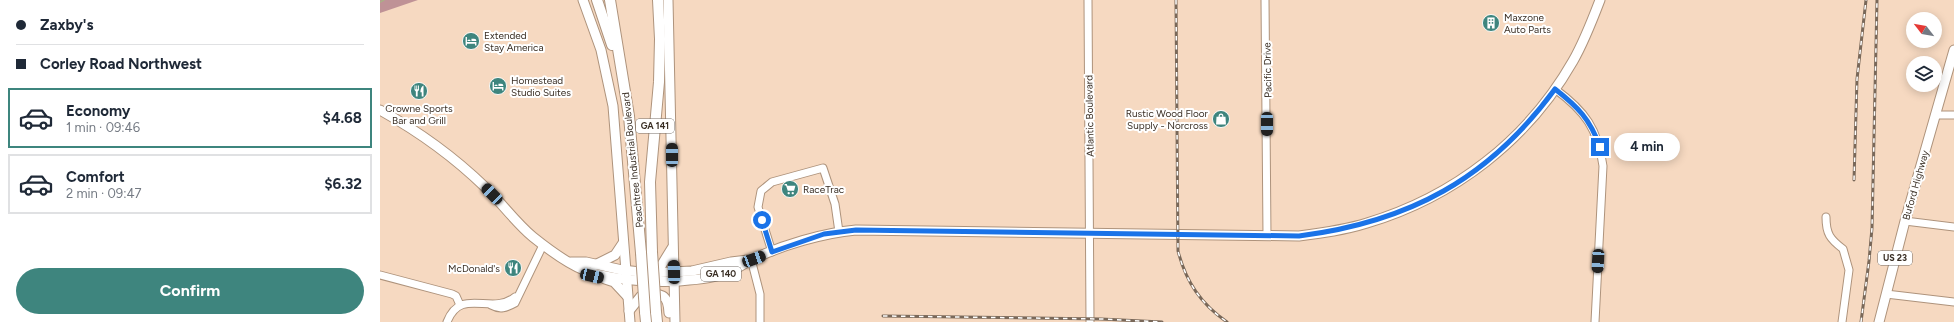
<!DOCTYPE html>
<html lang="en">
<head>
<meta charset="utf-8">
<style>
	body { margin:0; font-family:Figtree,sans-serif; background:#f6f6f7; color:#1f2937; height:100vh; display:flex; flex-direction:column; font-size:15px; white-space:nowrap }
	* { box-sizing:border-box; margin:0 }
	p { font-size:13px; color:#747a83 }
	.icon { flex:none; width:22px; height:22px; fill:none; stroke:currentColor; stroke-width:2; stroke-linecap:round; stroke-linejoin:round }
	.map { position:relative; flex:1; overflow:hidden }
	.sheet { display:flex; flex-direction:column; background:#fff; width:380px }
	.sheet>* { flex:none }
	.hud { display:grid; align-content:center; height:88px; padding:0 16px; background:#fff }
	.needle { width:26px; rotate:301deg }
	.fabs { position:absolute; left:1526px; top:12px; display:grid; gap:8px }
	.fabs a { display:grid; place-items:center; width:36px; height:36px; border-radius:50%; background:#fff; box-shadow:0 2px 10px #0003; font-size:20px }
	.end { position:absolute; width:18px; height:18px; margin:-9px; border:5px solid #1a73e8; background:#fff; box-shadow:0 0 0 2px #fff }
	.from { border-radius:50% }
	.bubble { position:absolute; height:28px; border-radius:14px; background:#fff; box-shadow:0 2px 10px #0003; font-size:13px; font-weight:700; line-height:28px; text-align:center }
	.car { position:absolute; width:12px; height:24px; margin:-12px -6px; border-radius:5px; box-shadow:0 0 3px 1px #0007; background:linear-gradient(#222 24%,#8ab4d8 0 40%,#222 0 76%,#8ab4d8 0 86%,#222 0) }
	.hud b { display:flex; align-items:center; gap:14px; height:38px; font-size:15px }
	.hud b+b { border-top:1px solid #e0e1e3 }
	.hud i { width:10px; height:10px; background:#1f2937 }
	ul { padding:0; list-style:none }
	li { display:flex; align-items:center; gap:12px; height:60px; margin:0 8px 6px; padding:0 8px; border:2px solid #e0e1e3; border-radius:0px }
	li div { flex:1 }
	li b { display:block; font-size:15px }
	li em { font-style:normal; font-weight:700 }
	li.selected { border-color:#3e857e }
	li>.icon { width:36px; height:36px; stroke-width:1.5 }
	.button { display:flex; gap:8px; margin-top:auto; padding:8px 16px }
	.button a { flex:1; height:46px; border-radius:24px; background:#3e857e; color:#fff; font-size:16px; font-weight:700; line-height:46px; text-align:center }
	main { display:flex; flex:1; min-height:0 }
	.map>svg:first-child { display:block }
</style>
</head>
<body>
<main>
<section class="sheet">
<div class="hud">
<b><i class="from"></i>Zaxby's</b>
<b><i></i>Corley Road Northwest</b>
</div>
<ul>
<li class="selected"><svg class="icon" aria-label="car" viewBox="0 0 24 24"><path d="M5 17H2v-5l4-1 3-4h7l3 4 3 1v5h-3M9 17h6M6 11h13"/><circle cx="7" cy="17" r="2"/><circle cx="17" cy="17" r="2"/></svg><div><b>Economy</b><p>1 min · 09:46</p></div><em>$4.68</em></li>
<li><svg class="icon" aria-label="car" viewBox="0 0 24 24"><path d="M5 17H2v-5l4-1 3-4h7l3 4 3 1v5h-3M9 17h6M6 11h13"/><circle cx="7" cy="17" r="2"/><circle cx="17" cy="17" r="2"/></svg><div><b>Comfort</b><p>2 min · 09:47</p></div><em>$6.32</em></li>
</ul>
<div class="button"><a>Confirm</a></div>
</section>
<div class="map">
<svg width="1574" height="322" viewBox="0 0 1574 322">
	<rect width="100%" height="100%" fill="#f6d9c1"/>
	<!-- forest -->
	<path fill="#bf9296" d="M 0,0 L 38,0 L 0,13 Z"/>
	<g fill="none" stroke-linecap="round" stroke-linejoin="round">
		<!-- stream -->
		<path stroke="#aaaf87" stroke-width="1.5" d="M 0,2 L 4,0"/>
		<!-- minor casing -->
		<g stroke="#ae937c" stroke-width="9">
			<g id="minor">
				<path d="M 708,0 L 710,322"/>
				<path d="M 885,0 L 887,236"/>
				<path d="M 1175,89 C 1205,111 1218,129 1223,166 L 1215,322"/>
				<path d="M 1555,115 L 1574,115"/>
				<path d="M 1446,217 C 1446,234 1450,239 1463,249 L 1469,270 L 1462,322"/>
				<path d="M 1525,221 L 1574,227"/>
				<path d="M 392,252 L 378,207 L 381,191 L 392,182 L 443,168 L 455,204 L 459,232"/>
				<path d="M 371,259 L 380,294 L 380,322"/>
				<path d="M 0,275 L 72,294 L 76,296 L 80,305"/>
				<path d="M 1506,294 L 1574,302"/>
				<path d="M 111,305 C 120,310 126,308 135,303 L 163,245"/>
				<path d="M 67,322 C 81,286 111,316 135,297"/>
			</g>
		</g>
		<!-- major casing -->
		<g stroke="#ae937c" stroke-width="11">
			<g id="major">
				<path d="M 203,0 L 221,50 L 233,106 L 250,322"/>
				<path d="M 288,0 L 295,322"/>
				<path d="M 0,110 C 38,131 74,157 105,187 C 122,203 135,222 153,237 C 168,249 186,263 204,270 C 230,280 281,284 309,280 C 323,279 340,277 353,270 C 360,267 365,263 371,260 C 402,245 443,233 476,230 L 919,236 C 942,233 965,230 987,223 C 1074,197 1148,140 1193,61 C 1204,42 1212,21 1220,0"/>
				<path d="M 191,262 L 206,262 L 242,270 L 270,273 L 312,271 L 351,262 L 368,260"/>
				<path d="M 215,265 L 235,255 L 243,243"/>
				<path d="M 271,271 L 281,266 L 292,248"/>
				<path d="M 225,279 L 234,282 L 247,296"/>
				<path d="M 249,311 L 261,296 C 279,294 288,291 289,313"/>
				<path d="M 1499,322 L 1525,221 L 1574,50"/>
			</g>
		</g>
		<!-- highway casing -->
		<g stroke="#ae937c" stroke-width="12">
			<g id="highway">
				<path d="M 217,0 L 232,45"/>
				<path d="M 230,0 L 249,116 L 261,253"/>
				<path d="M 272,252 L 270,182 L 279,82 L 280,39 L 278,0"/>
				<path d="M 265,312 L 266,322"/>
				<path d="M 276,312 L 277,322"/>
			</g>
		</g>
		<!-- minor -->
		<use href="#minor" stroke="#fff" stroke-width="7"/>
		<!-- major -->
		<use href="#major" stroke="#fff" stroke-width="9"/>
		<!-- highway -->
		<use href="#highway" stroke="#fff" stroke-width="10"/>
		<!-- rail casing -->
		<g stroke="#796859" stroke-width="3">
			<g id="rail">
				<path d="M 796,0 L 798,251 C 806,282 821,304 847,322"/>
				<path d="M 1474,180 L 1477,79 L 1486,0"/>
				<path d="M 503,316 L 721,319 L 782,322"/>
				<path d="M 1481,322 L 1489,261 L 1492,228 L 1497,0"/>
			</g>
		</g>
		<!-- rail -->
		<use href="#rail" stroke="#fff" stroke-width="1.5" stroke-dasharray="4.5" stroke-linecap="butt"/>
		<!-- highway-bridge casing -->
		<g stroke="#ae937c" stroke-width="12" stroke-linecap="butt">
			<g id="highway-bridge">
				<path d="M 272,252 L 276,312"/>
				<path d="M 261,253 L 265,312"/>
			</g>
		</g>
		<!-- highway-bridge -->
		<use href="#highway-bridge" stroke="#fff" stroke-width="10"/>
	</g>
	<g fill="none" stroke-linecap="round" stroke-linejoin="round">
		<!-- route -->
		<path stroke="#1a73e8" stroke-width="5" d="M 382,220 L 392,252 L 444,234 L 476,230 L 919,236 C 1029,222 1109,179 1175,89 C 1198,107 1210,119 1220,147"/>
	</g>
	<!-- icons -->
	<defs>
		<g id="building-disc" transform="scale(0.9)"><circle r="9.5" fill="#3e857e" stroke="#fff"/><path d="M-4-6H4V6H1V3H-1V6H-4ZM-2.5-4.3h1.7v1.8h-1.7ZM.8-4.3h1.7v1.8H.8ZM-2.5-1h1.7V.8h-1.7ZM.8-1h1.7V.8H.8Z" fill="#fff"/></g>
		<g id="hotel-disc" transform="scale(0.9)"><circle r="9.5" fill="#3e857e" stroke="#fff"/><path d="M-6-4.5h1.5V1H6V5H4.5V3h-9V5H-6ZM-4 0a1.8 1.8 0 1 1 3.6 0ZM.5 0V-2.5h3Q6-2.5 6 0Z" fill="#fff"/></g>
		<g id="restaurant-disc" transform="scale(0.9)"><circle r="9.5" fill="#3e857e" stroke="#fff"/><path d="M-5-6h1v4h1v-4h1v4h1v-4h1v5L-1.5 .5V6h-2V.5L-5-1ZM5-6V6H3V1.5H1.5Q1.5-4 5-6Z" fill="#fff"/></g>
		<g id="shop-disc" transform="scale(0.9)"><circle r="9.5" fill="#3e857e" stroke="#fff"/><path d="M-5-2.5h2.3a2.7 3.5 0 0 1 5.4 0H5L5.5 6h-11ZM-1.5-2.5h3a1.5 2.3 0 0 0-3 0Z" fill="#fff"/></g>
		<g id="supermarket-disc" transform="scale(0.9)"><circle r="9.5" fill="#3e857e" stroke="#fff"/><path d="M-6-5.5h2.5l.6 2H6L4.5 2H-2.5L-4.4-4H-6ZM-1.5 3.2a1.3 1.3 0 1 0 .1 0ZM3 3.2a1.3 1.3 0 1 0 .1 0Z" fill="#fff"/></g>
	</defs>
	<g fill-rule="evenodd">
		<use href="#building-disc" x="1111" y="23"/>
		<use href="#hotel-disc" x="91" y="41"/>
		<use href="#hotel-disc" x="118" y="86"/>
		<use href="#restaurant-disc" x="39" y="91"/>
		<use href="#shop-disc" x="841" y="119"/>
		<use href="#supermarket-disc" x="410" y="189"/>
		<use href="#restaurant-disc" x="133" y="268"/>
	</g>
	<g text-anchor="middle" stroke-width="4" stroke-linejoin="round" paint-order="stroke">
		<!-- shield labels -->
		<g fill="#fff" stroke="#746d66" stroke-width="1">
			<rect x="256" y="119" width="38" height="14" rx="3"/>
			<rect x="1498" y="251" width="34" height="14" rx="3"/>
			<rect x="321" y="267" width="40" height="14" rx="3"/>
		</g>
		<g font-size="9" font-weight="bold" fill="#392e24">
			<text x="275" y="129">GA 141</text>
			<text x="1515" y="261">US 23</text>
			<text x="341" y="277">GA 140</text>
		</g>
		<!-- poi labels -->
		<g font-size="10" fill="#392e24" stroke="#fff" text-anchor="start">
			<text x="1124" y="21">Maxzone<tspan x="1124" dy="12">Auto Parts</tspan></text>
			<text x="104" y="39">Extended<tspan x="104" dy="12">Stay America</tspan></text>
			<text x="131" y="84">Homestead<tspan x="131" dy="12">Studio Suites</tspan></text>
			<text x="39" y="112" text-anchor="middle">Crowne Sports<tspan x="39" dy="12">Bar and Grill</tspan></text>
			<text x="828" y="117" text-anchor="end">Rustic Wood Floor<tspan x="828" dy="12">Supply - Norcross</tspan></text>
			<text x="423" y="193">RaceTrac</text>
			<text x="120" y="272" text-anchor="end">McDonald's</text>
		</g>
		<!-- street labels -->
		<g font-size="10" fill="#392e24" stroke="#fff">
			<text transform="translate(887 70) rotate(-91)" y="4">Pacific Drive</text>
			<text transform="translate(709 116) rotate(-91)" y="4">Atlantic Boulevard</text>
			<text transform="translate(252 160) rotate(-96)" y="4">Peachtree Industrial Boulevard</text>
			<text transform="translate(1535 185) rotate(-74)" y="4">Buford Highway</text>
		</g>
	</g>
</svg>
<div class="fabs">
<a><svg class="needle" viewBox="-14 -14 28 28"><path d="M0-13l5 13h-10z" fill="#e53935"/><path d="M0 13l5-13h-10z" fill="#747a83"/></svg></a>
<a><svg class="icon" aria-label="layers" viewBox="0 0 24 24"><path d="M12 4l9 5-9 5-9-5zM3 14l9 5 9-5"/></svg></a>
</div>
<i class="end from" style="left:382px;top:220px"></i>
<i class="end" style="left:1220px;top:147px"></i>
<div class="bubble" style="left:1234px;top:133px;width:66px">4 min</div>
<i class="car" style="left:887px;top:124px;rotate:180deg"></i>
<i class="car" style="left:292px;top:155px;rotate:0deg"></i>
<i class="car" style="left:112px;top:194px;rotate:315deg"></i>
<i class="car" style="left:374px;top:259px;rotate:70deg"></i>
<i class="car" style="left:1218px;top:261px;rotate:183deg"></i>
<i class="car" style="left:294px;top:272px;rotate:359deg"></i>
<i class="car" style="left:212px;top:276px;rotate:103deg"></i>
</div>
</main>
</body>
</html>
